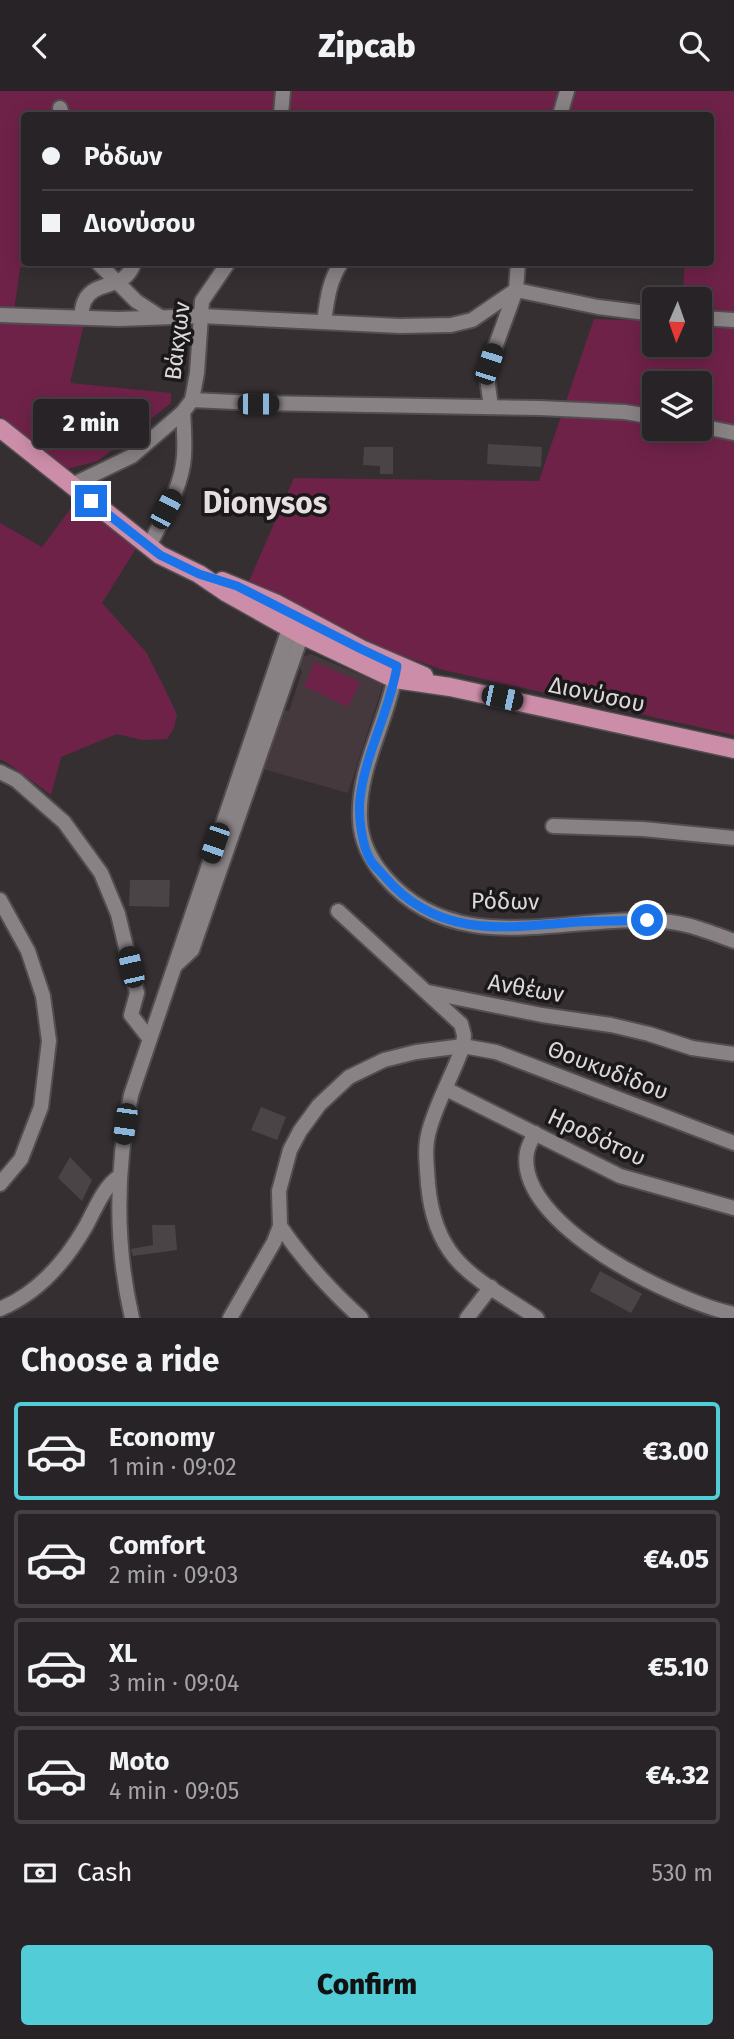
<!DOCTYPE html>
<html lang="en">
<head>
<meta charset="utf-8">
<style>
	body { margin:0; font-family:"Fira Sans",sans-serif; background:#302b2e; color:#f1f3f6; height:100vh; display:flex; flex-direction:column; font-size:26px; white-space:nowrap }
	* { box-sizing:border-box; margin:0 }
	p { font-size:23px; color:#a5a4a7 }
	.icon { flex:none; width:38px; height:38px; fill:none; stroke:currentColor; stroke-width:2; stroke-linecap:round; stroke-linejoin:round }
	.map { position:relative; height:1227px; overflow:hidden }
	.sheet { display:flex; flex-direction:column; background:#282326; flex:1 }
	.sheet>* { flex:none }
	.top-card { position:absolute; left:21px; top:21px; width:693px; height:154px; border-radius:7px; box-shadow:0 4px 18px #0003,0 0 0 2px #444043; display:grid; align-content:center; height:154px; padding:0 21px; background:#282326 }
	.needle { width:46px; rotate:182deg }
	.controls { position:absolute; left:642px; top:196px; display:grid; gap:14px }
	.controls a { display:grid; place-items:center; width:70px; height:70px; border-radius:7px; background:#282326; box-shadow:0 4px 18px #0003,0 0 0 2px #444043; font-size:35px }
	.end { position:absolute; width:32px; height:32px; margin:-16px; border:9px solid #1a73e8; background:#fff; box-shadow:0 0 0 4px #fff }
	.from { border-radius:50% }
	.bubble { position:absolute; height:49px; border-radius:7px; background:#282326; box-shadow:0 4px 18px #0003,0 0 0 2px #444043; font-size:23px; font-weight:800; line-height:49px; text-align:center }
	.car { position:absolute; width:21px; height:42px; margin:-21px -10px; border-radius:9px; box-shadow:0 0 5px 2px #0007; background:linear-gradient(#222 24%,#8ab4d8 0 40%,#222 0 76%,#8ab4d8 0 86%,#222 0) }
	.top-card b { display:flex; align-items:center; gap:24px; height:66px; font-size:26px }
	.top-card b+b { border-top:2px solid #444043 }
	.top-card i { width:18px; height:18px; background:#f1f3f6 }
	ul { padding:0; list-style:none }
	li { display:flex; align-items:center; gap:21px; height:98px; margin:0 14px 10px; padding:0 7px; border:4px solid #444043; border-radius:7px }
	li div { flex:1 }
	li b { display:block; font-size:26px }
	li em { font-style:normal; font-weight:800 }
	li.active { border-color:#52ccd6 }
	li>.icon { width:63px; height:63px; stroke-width:1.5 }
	h2 { padding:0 21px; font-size:32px; line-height:84px }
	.pay { display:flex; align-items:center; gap:18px; height:77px; padding:0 21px; font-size:26px }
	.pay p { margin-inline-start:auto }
	.primary-button { display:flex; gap:14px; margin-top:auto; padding:14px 21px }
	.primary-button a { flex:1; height:80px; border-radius:7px; background:#52ccd6; color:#111; font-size:28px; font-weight:800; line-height:80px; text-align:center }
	header { display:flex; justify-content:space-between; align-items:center; height:91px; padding:0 21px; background:#282326; font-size:32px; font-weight:800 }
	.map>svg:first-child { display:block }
</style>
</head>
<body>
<header><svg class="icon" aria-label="back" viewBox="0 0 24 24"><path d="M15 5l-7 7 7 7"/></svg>Zipcab<svg class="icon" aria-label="search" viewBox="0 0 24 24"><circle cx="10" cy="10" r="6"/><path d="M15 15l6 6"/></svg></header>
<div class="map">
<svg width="734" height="1227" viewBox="0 0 734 1227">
	<rect width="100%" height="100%" fill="#352f32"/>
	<!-- built -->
	<path fill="#45393e" d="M 311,563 L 383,593 L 348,702 L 263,678 L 283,619 L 289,620 L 302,581 L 299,574 L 303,566 Z"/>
	<!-- green -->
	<g fill="#6f2248" fill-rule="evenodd">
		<path d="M 0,0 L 734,0 L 734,644 L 443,579 L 385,558 L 249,490 L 294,387 L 539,390 L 594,228 L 654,230 L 654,254 L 700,254 L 700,208 L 682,208 L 685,172 L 710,172 L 710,24 L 24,24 L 24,172 L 46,172 L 20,177 L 14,220 L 84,233 L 70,292 L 171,302 L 171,312 L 98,370 L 63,379 L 0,325 ZM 654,292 L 700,292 L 700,338 L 654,338 Z"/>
		<path d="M 77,409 L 137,456 L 102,512 L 146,561 L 164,596 L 177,624 L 174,637 L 167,648 L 142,649 L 117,643 L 61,666 L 51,704 L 9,673 L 0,668 L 0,432 L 42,456 Z"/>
		<path d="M 315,571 L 360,591 L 348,616 L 304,595 Z"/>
	</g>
	<!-- building -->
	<g fill="#4a4447">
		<path d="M 488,353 L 542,356 L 541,376 L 487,373 Z"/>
		<path d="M 364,356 L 393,356 L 393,383 L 380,383 L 380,375 L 363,374 Z"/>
		<path d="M 130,789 L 170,789 L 169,816 L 129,815 Z"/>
		<path d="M 261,1016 L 286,1026 L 277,1049 L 251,1039 Z"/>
		<path d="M 70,1066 L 92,1089 L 82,1110 L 58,1087 Z"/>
		<path d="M 152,1134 L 175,1134 L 177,1159 L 133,1165 L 131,1158 L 153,1154 Z"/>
		<path d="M 600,1180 L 642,1203 L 631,1222 L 590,1200 Z"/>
	</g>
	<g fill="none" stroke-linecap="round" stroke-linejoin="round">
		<!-- minor casing -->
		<g stroke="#524d50" stroke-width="18">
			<g id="minor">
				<path d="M 60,17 L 62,24"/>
				<path d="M 281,24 L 283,0"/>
				<path d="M 560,24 L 567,0"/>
				<path d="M 98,172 L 136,210 L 159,225"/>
				<path d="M 0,224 L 119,228 L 201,225 L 400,235 L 451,234 L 472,229 L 516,199 L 598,216 L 654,223"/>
				<path d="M 81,226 C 82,221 82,214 85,209 C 96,188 125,200 134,172"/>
				<path d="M 700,227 L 734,229"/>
				<path d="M 324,231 C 327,209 329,190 341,172"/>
				<path d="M 192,309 L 258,312 L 540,317 L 625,321 L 654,326"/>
				<path d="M 491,316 L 487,287 L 489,273 L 516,199 L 518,172"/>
				<path d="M 700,335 L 734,342"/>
				<path d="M 72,394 L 132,365 L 183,321 L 192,309 L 197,282 L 202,210 L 228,172"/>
				<path d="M 149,456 C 162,427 182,397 184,365 C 185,351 184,336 183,321"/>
				<path d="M 396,580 C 388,630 357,677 360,729 C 361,751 371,770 385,786 C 454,866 556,827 647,829 C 683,830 701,838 734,850"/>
				<path d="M 0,681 L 16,689 L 64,731 L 101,782 L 118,823 L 137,902 L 131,924 L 149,947"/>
				<path d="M 553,735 L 643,738 L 734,747"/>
				<path d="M 0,809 L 28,860 L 43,905 L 49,950 L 41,1016 L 21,1068 L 0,1093"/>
				<path d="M 338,820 L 461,933 L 464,944 L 463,955 C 453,984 437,1010 429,1040 C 424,1057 427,1075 428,1093 C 435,1173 477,1187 537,1227"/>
				<path d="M 176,874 L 192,859 L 305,534"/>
				<path d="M 428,901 L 542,924 L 611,934 L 649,943 L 692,957 L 734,963"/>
				<path d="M 446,998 L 620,1085 L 734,1117"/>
				<path d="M 535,1042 C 532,1048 528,1055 527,1061 C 514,1134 677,1211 734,1223"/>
				<path d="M 280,1135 C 303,1169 330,1199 361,1227"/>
				<path d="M 0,1218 C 38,1202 66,1170 86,1135 C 96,1117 103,1096 120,1085"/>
				<path d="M 132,1227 C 115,1154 116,1077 131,1004 L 292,529"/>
				<path d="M 230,1227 L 274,1151 L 280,1135 L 279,1100 L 290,1059 L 300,1040 L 319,1014 L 349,986 L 384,969 L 416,961 L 463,955 L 496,961 L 734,1052"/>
				<path d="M 467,1227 L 491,1196"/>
			</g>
		</g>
		<!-- major casing -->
		<g stroke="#524d50" stroke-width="21">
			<g id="major">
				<path d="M 0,337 L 160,464 L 199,483 L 227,502 L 300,543 L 395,588 L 450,596 L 734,658"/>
				<path d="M 222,490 L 275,512 L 361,558 L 424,585"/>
			</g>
		</g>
		<!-- minor -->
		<use href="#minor" stroke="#898285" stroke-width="14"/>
		<!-- major -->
		<use href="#major" stroke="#cc8da8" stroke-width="18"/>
	</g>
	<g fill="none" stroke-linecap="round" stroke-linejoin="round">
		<!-- route -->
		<path stroke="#1a73e8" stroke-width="9" d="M 91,410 L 160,464 L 199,483 L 237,495 L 361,558 L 397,575 C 390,620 365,662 360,708 C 358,725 362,756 371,770 C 375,776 381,781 385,786 C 438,848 505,837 577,831 C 600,830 624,830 647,829"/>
	</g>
	<g text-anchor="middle" stroke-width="7" stroke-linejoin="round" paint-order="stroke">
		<!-- street labels -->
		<g font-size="23" fill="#dcd8da" stroke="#1b1819">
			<text transform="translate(177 250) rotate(-83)" y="8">Βάκχων</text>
			<text transform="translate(597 603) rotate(12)" y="8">Διονύσου</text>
			<text transform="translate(505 810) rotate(1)" y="8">Ρόδων</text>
			<text transform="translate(526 897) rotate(10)" y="8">Ανθέων</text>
			<text transform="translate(608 979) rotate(21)" y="8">Θουκυδίδου</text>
			<text transform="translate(597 1046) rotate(25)" y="8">Ηροδότου</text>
		</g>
		<!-- district labels -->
		<g font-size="30" font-weight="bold" fill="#e6dee1" stroke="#1b1819">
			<text x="265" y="422">Dionysos</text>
		</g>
	</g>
</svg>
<div class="controls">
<a><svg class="needle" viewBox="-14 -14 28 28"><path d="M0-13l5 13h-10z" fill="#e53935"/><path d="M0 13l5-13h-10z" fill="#a5a4a7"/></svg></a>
<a><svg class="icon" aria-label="layers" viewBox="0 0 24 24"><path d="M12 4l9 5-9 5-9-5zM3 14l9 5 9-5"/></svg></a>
</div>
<i class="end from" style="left:647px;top:829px"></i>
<i class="end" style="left:91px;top:410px"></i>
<div class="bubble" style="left:33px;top:308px;width:116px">2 min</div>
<i class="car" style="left:489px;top:273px;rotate:18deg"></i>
<i class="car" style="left:258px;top:313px;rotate:90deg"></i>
<i class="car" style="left:166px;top:418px;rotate:28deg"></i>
<i class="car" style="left:502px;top:607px;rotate:102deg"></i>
<i class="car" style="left:215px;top:752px;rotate:199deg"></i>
<i class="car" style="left:131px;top:876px;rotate:347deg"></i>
<i class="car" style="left:125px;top:1033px;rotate:188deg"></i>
<div class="top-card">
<b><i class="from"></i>Ρόδων</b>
<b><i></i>Διονύσου</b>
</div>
</div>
<section class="sheet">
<h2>Choose a ride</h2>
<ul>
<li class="active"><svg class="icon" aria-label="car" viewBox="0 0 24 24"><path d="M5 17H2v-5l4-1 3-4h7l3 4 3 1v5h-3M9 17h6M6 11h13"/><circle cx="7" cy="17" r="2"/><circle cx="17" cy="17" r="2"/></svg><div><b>Economy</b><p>1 min · 09:02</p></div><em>€3.00</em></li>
<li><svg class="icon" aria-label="car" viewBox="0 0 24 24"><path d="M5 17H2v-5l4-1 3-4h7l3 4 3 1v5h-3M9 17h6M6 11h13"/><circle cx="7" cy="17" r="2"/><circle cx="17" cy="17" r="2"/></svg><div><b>Comfort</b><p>2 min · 09:03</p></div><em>€4.05</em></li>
<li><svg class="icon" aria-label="car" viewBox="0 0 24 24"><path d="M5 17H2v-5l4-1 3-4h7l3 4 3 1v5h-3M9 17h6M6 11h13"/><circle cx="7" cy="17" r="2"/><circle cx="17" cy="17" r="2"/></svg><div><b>XL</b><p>3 min · 09:04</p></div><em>€5.10</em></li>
<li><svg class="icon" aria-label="car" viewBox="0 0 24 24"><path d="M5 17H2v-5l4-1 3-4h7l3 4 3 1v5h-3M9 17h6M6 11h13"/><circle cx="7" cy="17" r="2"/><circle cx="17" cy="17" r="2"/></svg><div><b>Moto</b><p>4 min · 09:05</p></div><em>€4.32</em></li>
</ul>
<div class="pay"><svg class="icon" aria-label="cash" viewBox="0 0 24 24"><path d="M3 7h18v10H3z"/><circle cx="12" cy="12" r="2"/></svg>Cash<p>530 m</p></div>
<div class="primary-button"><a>Confirm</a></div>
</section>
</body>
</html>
